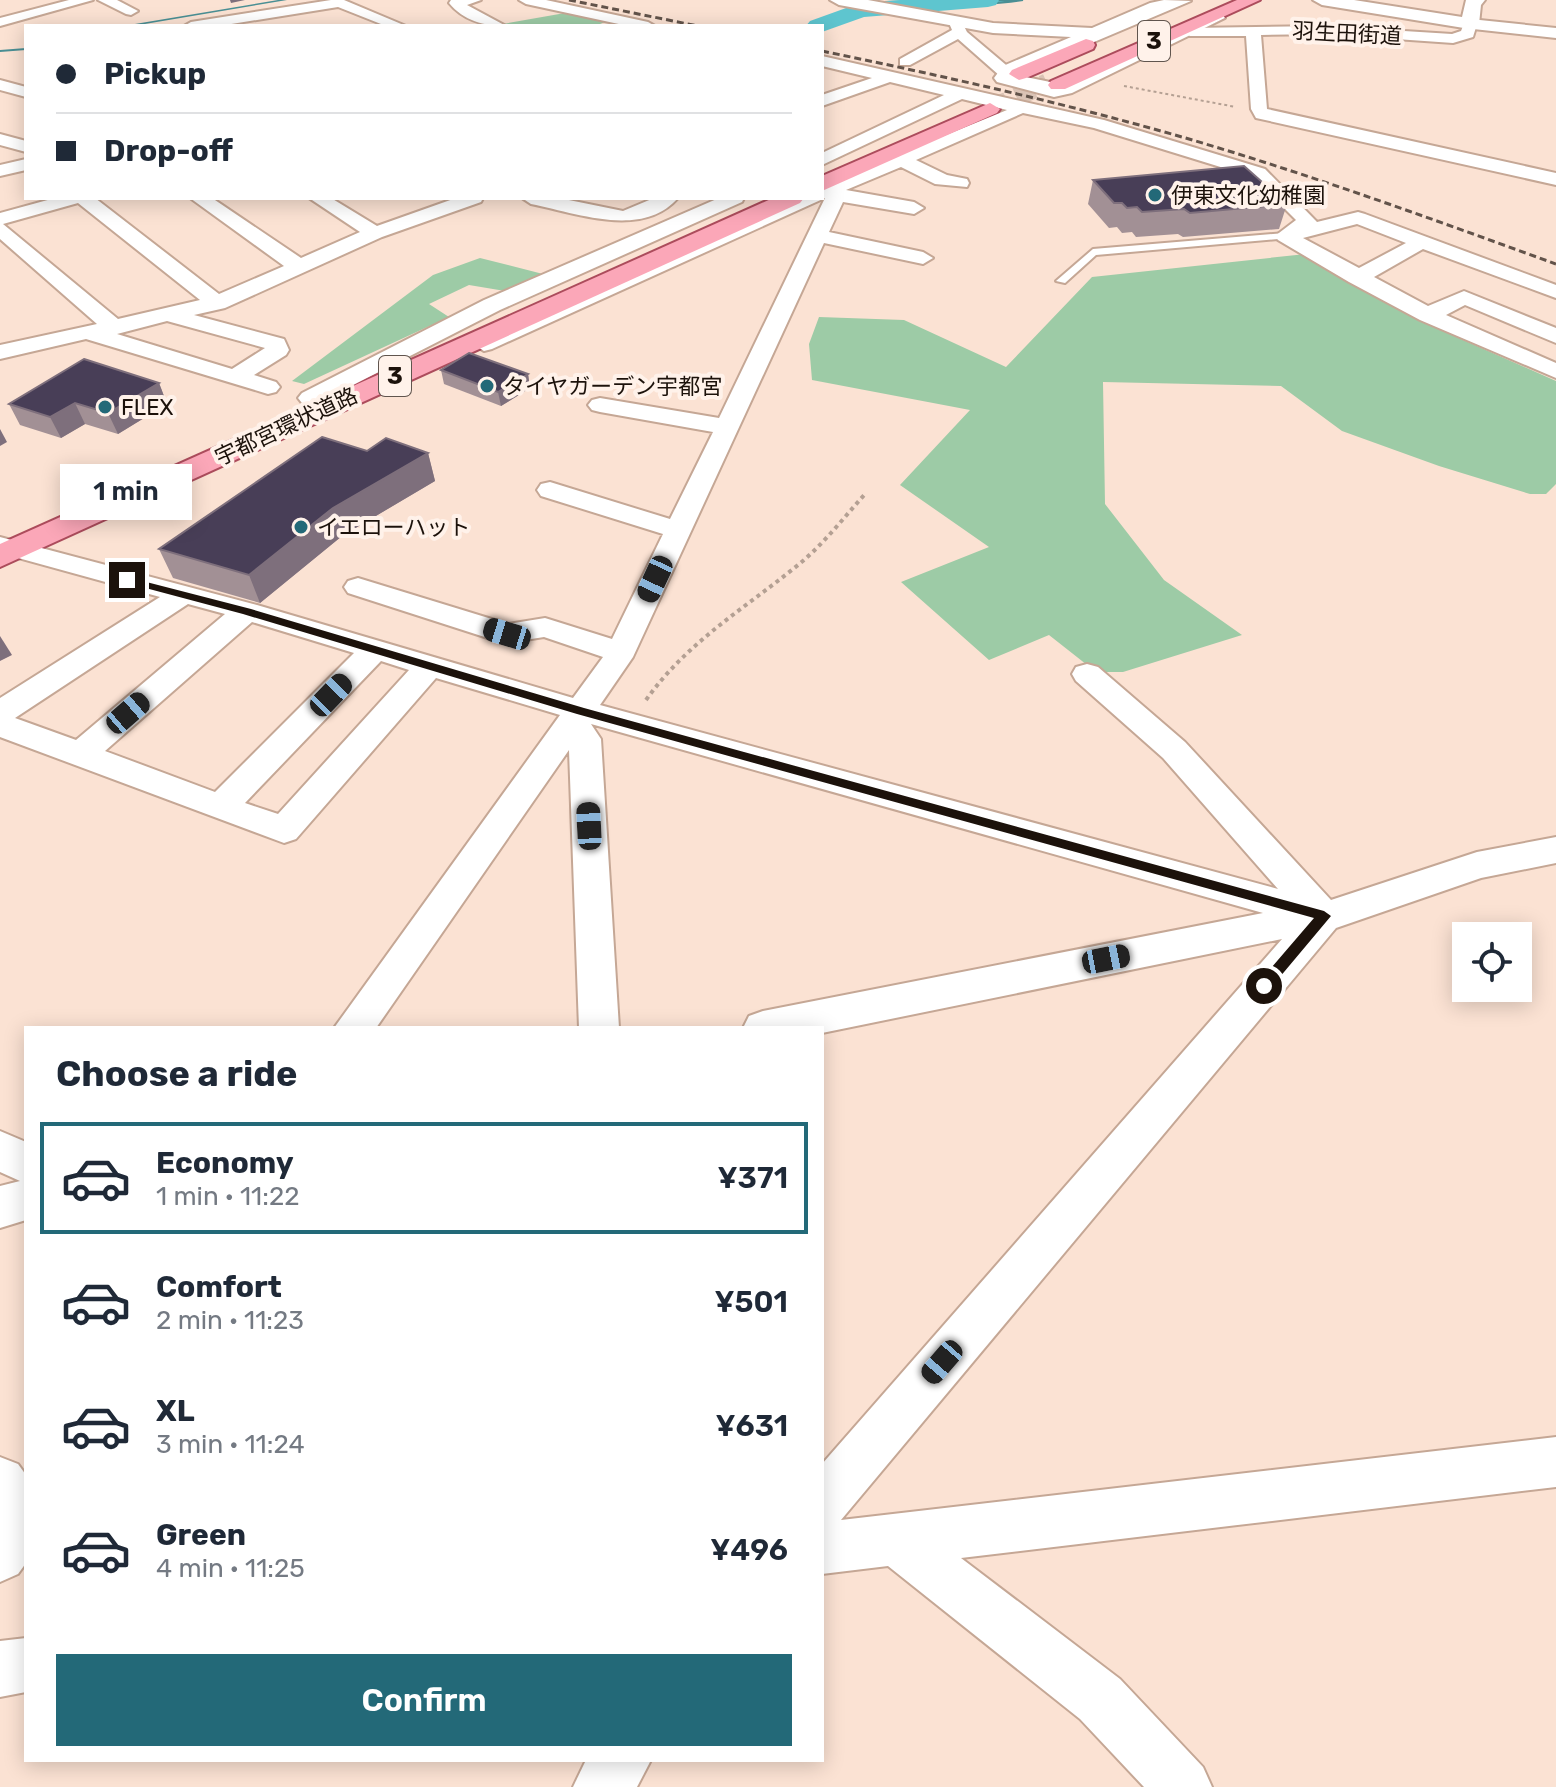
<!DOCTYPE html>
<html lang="en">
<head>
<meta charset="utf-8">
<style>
	body { margin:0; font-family:Rubik,"Noto Sans JP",sans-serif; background:#f6f6f7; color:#1f2937; height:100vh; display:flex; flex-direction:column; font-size:30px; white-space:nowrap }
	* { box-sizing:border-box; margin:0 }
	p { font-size:26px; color:#747a83 }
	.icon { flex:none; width:44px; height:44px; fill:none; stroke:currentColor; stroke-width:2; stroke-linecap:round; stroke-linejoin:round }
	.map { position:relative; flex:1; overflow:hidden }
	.panel { position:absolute; left:24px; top:1026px; width:800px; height:736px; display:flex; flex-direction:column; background:#fff; border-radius:0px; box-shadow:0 4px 20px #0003 }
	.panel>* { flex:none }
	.banner { position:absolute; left:24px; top:24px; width:800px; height:176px; border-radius:0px; box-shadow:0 4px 20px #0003; display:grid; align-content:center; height:176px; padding:0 32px; background:#fff }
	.tools { position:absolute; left:1452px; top:922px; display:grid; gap:16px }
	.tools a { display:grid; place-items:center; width:80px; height:80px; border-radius:0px; background:#fff; box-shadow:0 4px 20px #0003; font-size:40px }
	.end { position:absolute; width:36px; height:36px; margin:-18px; border:10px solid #1c120b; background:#fff; box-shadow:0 0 0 4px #fff }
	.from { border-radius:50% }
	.bubble { position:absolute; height:56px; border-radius:0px; background:#fff; box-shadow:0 4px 20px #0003; font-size:26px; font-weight:600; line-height:56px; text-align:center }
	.car { position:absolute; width:24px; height:48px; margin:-24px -12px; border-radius:10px; box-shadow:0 0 6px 2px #0007; background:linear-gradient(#222 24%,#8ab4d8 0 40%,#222 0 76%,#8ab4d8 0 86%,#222 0) }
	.banner b { display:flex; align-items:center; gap:28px; height:76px; font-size:30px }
	.banner b+b { border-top:2px solid #e0e1e3 }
	.banner i { width:20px; height:20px; background:#1f2937 }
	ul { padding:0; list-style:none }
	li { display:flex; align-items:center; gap:24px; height:112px; margin:0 16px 12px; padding:0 16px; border:4px solid transparent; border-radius:0px }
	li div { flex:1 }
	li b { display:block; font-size:30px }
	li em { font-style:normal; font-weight:600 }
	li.current { border-color:#236978 }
	li>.icon { width:72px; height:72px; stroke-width:1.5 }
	h2 { padding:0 32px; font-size:36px; line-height:96px }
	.primary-button { display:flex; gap:16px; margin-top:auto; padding:16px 32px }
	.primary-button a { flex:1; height:92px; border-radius:0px; background:#236978; color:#fff; font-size:32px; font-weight:600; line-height:92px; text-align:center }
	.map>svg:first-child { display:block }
</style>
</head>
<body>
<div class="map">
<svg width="1556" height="1787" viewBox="0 0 1556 1787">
	<rect width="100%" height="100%" fill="#fbe2d3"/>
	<!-- green -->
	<g fill="#9dcba6">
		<path d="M 565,13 L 605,22 L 595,26 L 503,24 Z"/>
		<path d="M 1306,254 L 1461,339 L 1556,381 L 1556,484 L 1546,494 L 1530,494 L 1439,466 L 1342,431 L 1281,386 L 1103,382 L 1105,504 L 1164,580 L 1242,635 L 1123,672 L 1096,672 L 1049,635 L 989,660 L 901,582 L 989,547 L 900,485 L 970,410 L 812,380 L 809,344 L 819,317 L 904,320 L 1006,367 L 1092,277 Z"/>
		<path d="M 480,258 L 543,274 L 505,291 L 469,285 L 429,304 L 449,317 L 304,384 L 292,381 L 433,275 Z"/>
	</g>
	<!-- water -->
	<path fill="#5ec5cf" stroke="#4a8f94" stroke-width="2" d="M 1023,0 C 972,8 921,4 869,10 C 845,13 832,26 805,26 L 856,8 L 883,2 Z"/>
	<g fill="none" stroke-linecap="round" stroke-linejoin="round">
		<!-- stream -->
		<g fill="#4a8f94" fill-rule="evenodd">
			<path d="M 278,0 L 287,0 L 133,26 L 123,26 Z"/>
			<path d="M 26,48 L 26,50 L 0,52 L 0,50 Z"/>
		</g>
		<!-- river -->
		<path fill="#5ec5cf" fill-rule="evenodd" d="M 900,0 L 999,0 L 996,5 L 988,7 L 864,17 L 822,32 L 822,26 L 806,26 L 810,21 L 860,3 Z"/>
		<!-- primary-tunnel -->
		<path stroke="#dac3b5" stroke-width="19" stroke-dasharray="19 10" stroke-linecap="butt" d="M 990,109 L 1047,83"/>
		<!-- service casing -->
		<g stroke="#c5a795" stroke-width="4">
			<path id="service" d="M 1285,233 L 1289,234 L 1289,238 L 1096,255 L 1065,283 L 1056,281 L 1093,249 Z"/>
		</g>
		<!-- minor casing -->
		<g stroke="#c5a795" stroke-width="4">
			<g id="minor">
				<path d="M 69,0 L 93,0 L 0,26 L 0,18 Z"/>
				<path d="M 98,0 L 117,0 L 138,11 L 131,15 L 126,14 Z"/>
				<path d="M 331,0 L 344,0 L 406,26 L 386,26 L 338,7 L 219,26 L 184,26 L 191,22 Z"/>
				<path d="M 451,0 L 481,0 L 467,5 L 506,26 C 484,26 464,21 449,3 Z"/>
				<path d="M 519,0 L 546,0 L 648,22 L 655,26 L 628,26 L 526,4 Z"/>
				<path d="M 956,19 L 961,20 L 967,32 L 1012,70 L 1012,76 L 1000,76 L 958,39 L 910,65 L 900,65 L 900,59 L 952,30 L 949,23 Z"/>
				<path d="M 1470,20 L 1477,24 L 1473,37 L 1453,43 L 1324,34 L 1261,35 L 1267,109 L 1556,173 L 1556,185 L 1256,118 L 1251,109 L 1246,36 L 1190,36 L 1183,32 L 1190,28 L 1324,26 L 1452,34 L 1461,31 L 1465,21 Z"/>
				<path d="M 822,56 L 1104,120 L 1265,169 L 1317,222 L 1358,212 L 1365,214 L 1556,285 L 1556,298 L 1423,249 L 1374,277 L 1428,306 L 1464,291 L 1556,328 L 1556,343 L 1465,305 L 1446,315 L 1556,363 L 1556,378 L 1420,320 L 1349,282 L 1278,240 L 1275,236 L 1296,220 L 1253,177 L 1094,128 L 1023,113 L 916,160 L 947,175 L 967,179 L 969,183 L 967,187 L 935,184 L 901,167 L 846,190 L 914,202 L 924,208 L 914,214 L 843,202 L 829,232 L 923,252 L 933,258 L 923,264 L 824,243 L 633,657 L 600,705 L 1278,889 L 1163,758 L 1076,681 L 1072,674 L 1076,667 L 1087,664 L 1098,667 L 1185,742 L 1331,900 L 1477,852 L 1556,837 L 1556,863 L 1481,878 L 1336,928 L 841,1520 L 1556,1437 L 1556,1487 L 961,1558 L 1120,1679 L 1203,1767 L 1212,1787 L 1144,1787 L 1080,1719 L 888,1566 L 822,1574 L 822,1464 L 1282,939 L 822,1033 L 822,1028 L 743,1028 L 749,1016 L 763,1011 L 1263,913 L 591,724 L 601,739 L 619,1028 L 579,1028 L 569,750 L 376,1028 L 334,1028 L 560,715 L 436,678 L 296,839 L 284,843 L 0,737 L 0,698 L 160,597 L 0,553 L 0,537 L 257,605 L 573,698 L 603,657 L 544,637 L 507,643 L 497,641 L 348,593 L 344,587 L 348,581 L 358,578 L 508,624 L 545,618 L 612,639 L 663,534 L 541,496 L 537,490 L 541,484 L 550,482 L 670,519 L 713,432 L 600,412 L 592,410 L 588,405 L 592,400 L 600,398 L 719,418 L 825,198 L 492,349 L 484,351 L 473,344 L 476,339 L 795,198 L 822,198 L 822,186 L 1007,110 L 962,99 L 822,165 L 822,153 L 944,95 L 890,82 L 822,106 L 822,95 L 872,78 L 822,66 ZM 1357,224 L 1406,243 L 1359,268 L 1303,238 ZM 188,604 L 225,614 L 76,740 L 15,718 ZM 252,622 L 354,653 L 215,792 L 105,751 ZM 381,661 L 409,670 L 278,814 L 245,803 Z"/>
				<path d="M 0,80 L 26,87 L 26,97 L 0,90 Z"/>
				<path d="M 0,134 L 26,141 L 26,152 L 0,145 Z"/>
				<path d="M 26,159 L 26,170 L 0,176 L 0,165 Z"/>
				<path d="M 55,198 L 95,198 L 219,294 L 284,266 L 190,198 L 212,198 L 301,258 L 360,232 L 309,198 L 331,198 L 377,226 L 456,198 L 483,198 L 481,202 L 382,237 L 225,308 L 194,315 L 284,339 L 289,350 L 286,355 L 254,375 L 276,382 L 280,387 L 276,392 L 268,394 L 86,339 L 0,359 L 0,345 L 97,324 L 0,239 L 0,213 ZM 78,203 L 200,300 L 118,319 L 3,224 ZM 167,321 L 265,348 L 232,369 L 117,334 Z"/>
				<path d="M 522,198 L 559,198 L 623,211 L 654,198 L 678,198 C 642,239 577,213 531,204 Z"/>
				<path d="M 719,198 L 744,198 L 742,202 L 500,310 L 318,403 L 302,403 L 298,398 L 302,393 L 484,300 Z"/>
				<path d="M 0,1131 L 26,1142 L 26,1220 L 0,1228 L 0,1186 L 20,1181 L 0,1172 Z"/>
				<path d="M 0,1457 L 18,1464 L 26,1475 L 26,1563 L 18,1574 L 0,1582 Z"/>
				<path d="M 26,1638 L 26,1692 L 0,1697 L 0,1641 Z"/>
				<path d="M 586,1760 L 651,1760 L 637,1787 L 573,1787 Z"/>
			</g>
		</g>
		<!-- tertiary casing -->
		<g stroke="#c5a795" stroke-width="4">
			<path id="tertiary" d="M 1470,19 L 1556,28 L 1556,38 L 1464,28 L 1461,24 Z"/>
		</g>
		<!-- secondary casing -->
		<g stroke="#c5a795" stroke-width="4">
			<g id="secondary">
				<path d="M 830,0 L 868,0 L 993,23 L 1092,28 L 1150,3 L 1164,0 L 1191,1 L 1016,75 L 1060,84 L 1210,14 L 1222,14 L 1225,18 L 1072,93 L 1054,97 L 997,82 L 994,78 L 1003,66 L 1071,37 L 993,33 L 839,5 Z"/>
				<path d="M 1313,0 L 1354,0 L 1462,17 L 1466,0 L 1485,0 L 1481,5 L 1479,24 L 1470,29 L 1322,5 Z"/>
			</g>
		</g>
		<!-- primary casing -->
		<g stroke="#ac4c5c" stroke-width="4">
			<g id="primary">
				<path d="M 1237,0 L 1260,0 L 1065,89 L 1051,89 L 1048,85 L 1051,81 Z"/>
				<path d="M 1086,39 L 1093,41 L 1095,45 L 1093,49 L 1026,78 L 1019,80 L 1009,74 L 1012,70 Z"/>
				<path d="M 990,103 L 1000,109 L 997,113 L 822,191 L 822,176 Z"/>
				<path d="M 773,198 L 804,198 L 800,203 L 0,567 L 0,544 Z"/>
			</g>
		</g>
		<!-- path-far1 -->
		<path stroke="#b4a093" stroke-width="2" stroke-dasharray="3 3" stroke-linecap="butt" d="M 1124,86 L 1236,107"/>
		<!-- path -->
		<path stroke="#b4a093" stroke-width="4" stroke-dasharray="4 4" stroke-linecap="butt" d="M 646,700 C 687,642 744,609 798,565 C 824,544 844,517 866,493"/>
		<!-- service -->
		<use href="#service" fill="#fff" fill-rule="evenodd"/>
		<!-- minor -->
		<use href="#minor" fill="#fff" fill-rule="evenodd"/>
		<!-- tertiary -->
		<use href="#tertiary" fill="#fff" fill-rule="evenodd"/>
		<!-- secondary -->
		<use href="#secondary" fill="#fff" fill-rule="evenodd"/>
		<!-- primary -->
		<use href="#primary" fill="#fba7b8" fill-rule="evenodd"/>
		<!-- rail -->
		<g stroke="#62534a" stroke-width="3" stroke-dasharray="7 4" stroke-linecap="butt">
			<path d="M 569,0 L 698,26"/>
			<path d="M 822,51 C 943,76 1064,103 1182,137 C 1309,174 1432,219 1556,264"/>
		</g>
	</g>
	<!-- wall -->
	<g fill="#a29095">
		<path d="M 1093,180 L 1287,204 L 1279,229 L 1183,237 L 1178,234 L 1136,237 L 1132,232 L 1122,233 L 1117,227 L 1109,228 L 1088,204 Z"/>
		<path d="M 441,370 L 528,374 L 530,388 L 501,406 L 444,384 Z"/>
		<path d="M 159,383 L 167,404 L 118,434 L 85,424 L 61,438 L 20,425 L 9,404 Z"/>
		<path d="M 367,451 L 428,453 L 435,481 L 342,536 L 260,603 L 173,578 L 159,549 Z"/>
	</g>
	<!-- shaded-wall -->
	<g fill="#7e6f7c">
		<path d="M 230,0 L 245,0 L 231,3 Z"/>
		<path d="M 528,374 L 530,388 L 501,406 L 498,392 Z"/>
		<path d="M 159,383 L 167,404 L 118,434 L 108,413 Z"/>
		<path d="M 75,403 L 85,424 L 61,438 L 50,417 Z"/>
		<path d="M 0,429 L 7,442 L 0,446 Z"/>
		<path d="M 428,453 L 435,481 L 342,536 L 260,603 L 249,575 L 333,508 Z"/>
		<path d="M 0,636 L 12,655 L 0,661 Z"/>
	</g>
	<!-- building -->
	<g fill="#483e57" stroke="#7e6f7c" stroke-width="2">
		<path d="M 1244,166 L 1287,204 L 1190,213 L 1184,209 L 1142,212 L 1137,207 L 1127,208 L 1122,203 L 1114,203 L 1093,180 Z"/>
		<path d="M 469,353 L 528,374 L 498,392 L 441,370 Z"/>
		<path d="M 84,359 L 159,383 L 108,413 L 75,403 L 50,417 L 9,404 Z"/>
		<path d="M 322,437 L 367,451 L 386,438 L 428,453 L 333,508 L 249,575 L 159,549 Z"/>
	</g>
	<!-- route -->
	<path fill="#1c120b" d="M 127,577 L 251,609 L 584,708 L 1324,911 L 1331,916 L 1269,990 L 1259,990 L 1259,982 L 1314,918 L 577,714 L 243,614 L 123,582 L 123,578 Z"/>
	<!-- markers -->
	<g fill="#236978" stroke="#fff2ea" stroke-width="3">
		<circle cx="1155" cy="195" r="8"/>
		<circle cx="487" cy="386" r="8"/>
		<circle cx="105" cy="407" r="8"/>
		<circle cx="301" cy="527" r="8"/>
	</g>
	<g text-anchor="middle" stroke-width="8" stroke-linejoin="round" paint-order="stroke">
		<!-- far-street labels -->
		<g font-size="22" fill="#1c120b" stroke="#fff2ea">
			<text transform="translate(1347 33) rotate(3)" y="8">羽生田街道</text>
			<text transform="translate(286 426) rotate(-25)" y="8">宇都宮環状道路</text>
		</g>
		<!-- far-poi labels -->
		<g font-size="22" fill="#1c120b" stroke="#fff2ea" text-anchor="start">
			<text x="1171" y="203">伊東文化幼稚園</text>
			<text x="503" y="394">タイヤガーデン宇都宮</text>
			<text x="121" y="415">FLEX</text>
			<text x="317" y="535">イエローハット</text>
		</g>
		<!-- shield labels -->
		<g fill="#fff2ea" stroke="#60554e" stroke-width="2">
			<rect x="1138" y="21" width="32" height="40" rx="6"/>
			<rect x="379" y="356" width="32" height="40" rx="6"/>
		</g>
		<g font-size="24" font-weight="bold" fill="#1c120b">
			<text x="1154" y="49">3</text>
			<text x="395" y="384">3</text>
		</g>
	</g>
</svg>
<div class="tools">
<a><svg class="icon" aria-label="locate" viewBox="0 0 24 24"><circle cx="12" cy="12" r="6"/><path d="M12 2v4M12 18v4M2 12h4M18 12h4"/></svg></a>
</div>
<i class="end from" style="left:1264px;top:986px"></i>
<i class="end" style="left:127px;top:580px"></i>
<div class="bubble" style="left:60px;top:464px;width:132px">1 min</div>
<i class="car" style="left:655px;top:579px;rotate:205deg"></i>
<i class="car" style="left:507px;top:634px;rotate:287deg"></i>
<i class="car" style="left:331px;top:695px;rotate:44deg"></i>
<i class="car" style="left:128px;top:713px;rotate:49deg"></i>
<i class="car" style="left:589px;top:826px;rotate:357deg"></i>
<i class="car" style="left:1106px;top:959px;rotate:79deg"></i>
<i class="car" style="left:942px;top:1362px;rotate:221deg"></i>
<div class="banner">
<b><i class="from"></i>Pickup</b>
<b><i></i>Drop-off</b>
</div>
<section class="panel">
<h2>Choose a ride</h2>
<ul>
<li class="current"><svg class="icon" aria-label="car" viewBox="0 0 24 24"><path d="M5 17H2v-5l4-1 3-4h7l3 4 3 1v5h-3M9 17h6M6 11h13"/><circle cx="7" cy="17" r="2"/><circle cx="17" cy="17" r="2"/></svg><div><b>Economy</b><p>1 min · 11:22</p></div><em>¥371</em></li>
<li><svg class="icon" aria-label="car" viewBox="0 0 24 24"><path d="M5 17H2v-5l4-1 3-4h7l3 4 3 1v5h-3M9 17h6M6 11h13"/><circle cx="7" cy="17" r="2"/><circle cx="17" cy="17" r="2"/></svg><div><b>Comfort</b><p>2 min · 11:23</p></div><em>¥501</em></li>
<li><svg class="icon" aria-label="car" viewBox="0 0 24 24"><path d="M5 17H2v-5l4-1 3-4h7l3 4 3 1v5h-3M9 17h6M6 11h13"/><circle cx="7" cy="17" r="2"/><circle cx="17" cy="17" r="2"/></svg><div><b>XL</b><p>3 min · 11:24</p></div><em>¥631</em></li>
<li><svg class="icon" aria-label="car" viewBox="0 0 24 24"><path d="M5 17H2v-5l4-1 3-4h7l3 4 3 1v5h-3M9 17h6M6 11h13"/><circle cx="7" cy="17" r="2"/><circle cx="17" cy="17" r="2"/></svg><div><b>Green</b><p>4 min · 11:25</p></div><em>¥496</em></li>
</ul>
<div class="primary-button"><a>Confirm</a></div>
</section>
</div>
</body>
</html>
